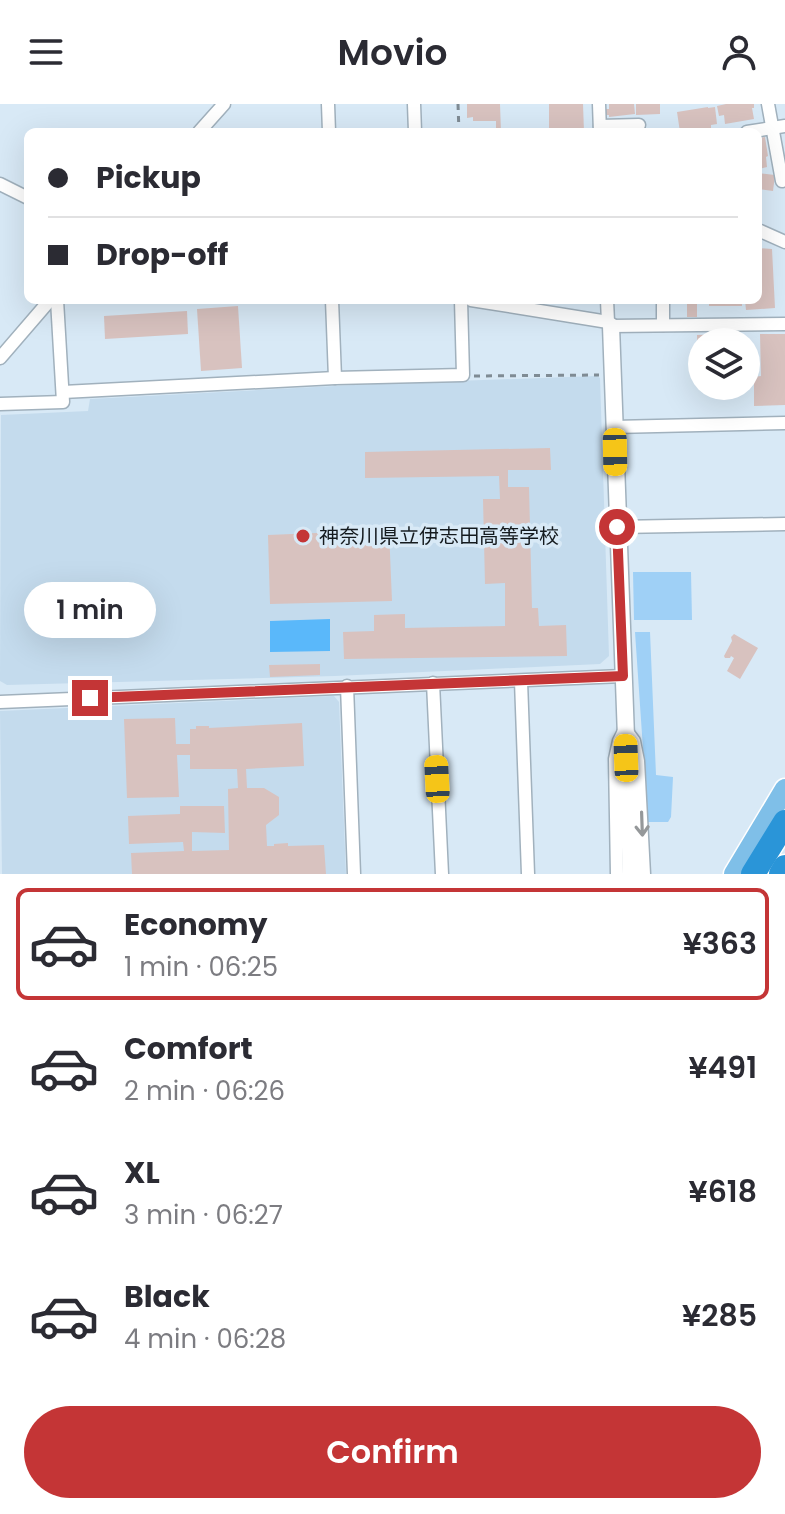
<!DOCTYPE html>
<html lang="en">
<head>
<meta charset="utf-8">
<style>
	body { margin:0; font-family:Poppins,"Noto Sans JP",sans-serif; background:#f2f2f3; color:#2b2b33; height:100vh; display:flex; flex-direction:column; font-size:30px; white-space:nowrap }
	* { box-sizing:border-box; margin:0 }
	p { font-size:26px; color:#7c7c81 }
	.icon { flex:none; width:44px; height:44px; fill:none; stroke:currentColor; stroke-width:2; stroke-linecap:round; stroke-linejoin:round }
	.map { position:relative; height:770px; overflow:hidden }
	.side { display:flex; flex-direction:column; background:#fff; flex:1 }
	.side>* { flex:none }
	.hud { position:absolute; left:24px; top:24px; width:738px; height:176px; border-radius:12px; box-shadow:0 8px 32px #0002; display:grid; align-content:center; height:176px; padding:0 24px; background:#fff }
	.fabs { position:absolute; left:688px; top:224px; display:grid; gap:16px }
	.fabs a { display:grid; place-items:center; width:72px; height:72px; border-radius:50%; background:#fff; box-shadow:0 8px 32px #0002; font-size:40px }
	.end { position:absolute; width:36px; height:36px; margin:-18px; border:10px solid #c43536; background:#fff; box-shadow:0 0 0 4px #fff }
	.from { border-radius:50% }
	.bubble { position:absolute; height:56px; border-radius:28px; background:#fff; box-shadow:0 8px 32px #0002; font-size:26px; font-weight:600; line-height:56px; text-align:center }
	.car { position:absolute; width:24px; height:48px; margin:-24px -12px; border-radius:10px; box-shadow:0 0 6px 2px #0007; background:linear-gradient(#f5c518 24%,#345 0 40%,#f5c518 0 76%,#345 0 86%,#f5c518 0) }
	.hud b { display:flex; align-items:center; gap:28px; height:76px; font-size:30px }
	.hud b+b { border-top:2px solid #e1e1e2 }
	.hud i { width:20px; height:20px; background:#2b2b33 }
	ul { padding:14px 0 0; list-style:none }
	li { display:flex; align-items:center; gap:24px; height:112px; margin:0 16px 12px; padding:0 8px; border:4px solid transparent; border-radius:12px }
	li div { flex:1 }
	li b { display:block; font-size:30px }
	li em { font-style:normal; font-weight:600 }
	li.selected { border-color:#c43536 }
	li>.icon { width:72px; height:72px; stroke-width:1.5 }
	.primary-button { display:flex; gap:16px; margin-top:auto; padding:16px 24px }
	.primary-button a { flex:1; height:92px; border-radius:48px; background:#c43536; color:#fff; font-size:32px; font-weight:600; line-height:92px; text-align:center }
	header { display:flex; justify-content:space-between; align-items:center; height:104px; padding:0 24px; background:#fff; font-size:36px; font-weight:600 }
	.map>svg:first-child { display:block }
</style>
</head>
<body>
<header><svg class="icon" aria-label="menu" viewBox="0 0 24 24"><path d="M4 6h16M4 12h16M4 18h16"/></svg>Movio<svg class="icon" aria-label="person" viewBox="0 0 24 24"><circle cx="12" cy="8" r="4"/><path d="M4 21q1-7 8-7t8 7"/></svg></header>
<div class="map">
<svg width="785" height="770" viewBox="0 0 785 770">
	<rect width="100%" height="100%" fill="#d8e9f6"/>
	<!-- built -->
	<g fill="#c4dbed">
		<path d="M 597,272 L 600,274 L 609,552 L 600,560 L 335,572 L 7,581 L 0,577 L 1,311 L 88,307 L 90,295 L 373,280 Z"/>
		<path d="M 334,592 L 339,598 L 346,770 L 2,770 L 0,607 Z"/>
	</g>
	<!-- green -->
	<g fill="#9fd0f6">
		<path d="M 633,468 L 691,468 L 692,516 L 634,516 Z"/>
		<path d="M 635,528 L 650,528 L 656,671 L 673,673 L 671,713 L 668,718 L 648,718 Z"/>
	</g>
	<!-- water -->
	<path fill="#5ab8fa" d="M 330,515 L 330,547 L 270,548 L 270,517 Z"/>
	<!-- building -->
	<g fill="#d8c2bf">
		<path d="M 467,0 L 500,0 L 501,28 L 496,28 L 496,17 L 473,17 L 473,13 L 467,14 Z"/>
		<path d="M 549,0 L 583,0 L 584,28 L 549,28 Z"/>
		<path d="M 609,0 L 634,0 L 635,10 L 609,13 L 609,11 L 605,11 L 605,5 L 609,5 Z"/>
		<path d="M 636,0 L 660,0 L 660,10 L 636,11 Z"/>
		<path d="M 726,0 L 754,0 L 754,4 L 752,4 L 754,15 L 725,20 L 724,11 L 719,12 L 717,2 Z"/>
		<path d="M 708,3 L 708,4 L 715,3 L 717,20 L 711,21 L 711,24 L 680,28 L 677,8 Z"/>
		<path d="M 765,33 L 768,52 L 766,53 L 767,63 L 759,65 L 758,34 Z"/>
		<path d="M 758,69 L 775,71 L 773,87 L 758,85 Z"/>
		<path d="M 758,144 L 772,145 L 775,204 L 746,206 L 745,196 L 758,196 Z"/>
		<rect x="687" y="196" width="10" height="17"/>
		<rect x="709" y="196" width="33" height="6"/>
		<path d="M 238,202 L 242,264 L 201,267 L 197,205 Z"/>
		<path d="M 187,207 L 188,230 L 105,235 L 104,212 Z"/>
		<path d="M 729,230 L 729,238 L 702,238 L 702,261 L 698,261 L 697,231 Z"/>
		<path d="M 760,230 L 785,230 L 785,301 L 754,302 L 754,273 L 761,272 Z"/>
		<path d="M 550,344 L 551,366 L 508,366 L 508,383 L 529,383 L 532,504 L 538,504 L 539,522 L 566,521 L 567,552 L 344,555 L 343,528 L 374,527 L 374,511 L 405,510 L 405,524 L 505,522 L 505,479 L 485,480 L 483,395 L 500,395 L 499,372 L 365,374 L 365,348 Z"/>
		<path d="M 389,426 L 392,497 L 270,500 L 268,431 Z"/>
		<path d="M 734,530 L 758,544 L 740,575 L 727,567 L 734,554 L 731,552 L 730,554 L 725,554 L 724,552 L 732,537 L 731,533 Z"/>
		<path d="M 320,560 L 320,571 L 270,573 L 269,561 Z"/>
		<path d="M 175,614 L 176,640 L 190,640 L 190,625 L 196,625 L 196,622 L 209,622 L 209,624 L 302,619 L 304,662 L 246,665 L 247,684 L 264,684 L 279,693 L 279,711 L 266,721 L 267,742 L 274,742 L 274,740 L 288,739 L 288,742 L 324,741 L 326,770 L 132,770 L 131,749 L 184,747 L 183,738 L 129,740 L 128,712 L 180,710 L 180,702 L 224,702 L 225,729 L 192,728 L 192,747 L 229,746 L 228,685 L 238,684 L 237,665 L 190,665 L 190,651 L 177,651 L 179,693 L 127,694 L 124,615 Z"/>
	</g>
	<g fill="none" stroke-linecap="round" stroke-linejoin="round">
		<!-- minor casing -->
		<g stroke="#a1b1bd" stroke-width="15">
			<g id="minor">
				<path d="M 328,0 L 329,28"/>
				<path d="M 414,0 L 415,28"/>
				<path d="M 599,0 L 600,28"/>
				<path d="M 768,0 L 782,77"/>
				<path d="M 600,22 L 639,21"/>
				<path d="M 199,28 L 224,0"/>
				<path d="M 747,28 L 785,22"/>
				<path d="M 0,80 L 28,94"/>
				<path d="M 758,126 L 785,138"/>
				<path d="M 332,196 L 335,274"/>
				<path d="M 471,196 L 608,218"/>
				<path d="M 607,196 L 608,218 L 611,222 L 785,220"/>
				<path d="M 663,196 L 663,221"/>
				<path d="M 0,254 L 50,196"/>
				<path d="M 63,288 L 335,274 L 463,271 L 461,196"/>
				<path d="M 0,300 L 63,298 L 57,196"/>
				<path d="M 614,323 L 785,319"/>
				<path d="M 617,423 L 785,420"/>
				<path d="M 521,577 L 528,770"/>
				<path d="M 433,579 L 442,770"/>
				<path d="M 347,582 L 354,770"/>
				<path d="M 0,598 L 623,572"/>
				<path d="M 617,770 L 615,655 L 619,637 L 625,625 L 634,637 L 638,657 L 644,770"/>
			</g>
		</g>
		<!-- tertiary casing -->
		<g stroke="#a1b1bd" stroke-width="19">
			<path id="tertiary" d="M 611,222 L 631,770"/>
		</g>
		<!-- primary casing -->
		<g stroke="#fff" stroke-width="23">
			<path id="primary" d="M 734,770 L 785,685"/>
		</g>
		<!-- motorway casing -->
		<g stroke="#fff" stroke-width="27">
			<g id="motorway">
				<path d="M 753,770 L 785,718"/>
				<path d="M 781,770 L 785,763"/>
			</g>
		</g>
		<!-- path -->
		<g stroke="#7f8b94" stroke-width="3" stroke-dasharray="6 6" stroke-linecap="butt">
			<path d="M 458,0 L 459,28"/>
			<path d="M 474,272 L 599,271"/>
		</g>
		<!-- minor -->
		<use href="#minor" stroke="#fff" stroke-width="12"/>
		<!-- tertiary -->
		<use href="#tertiary" stroke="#fff" stroke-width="16"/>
		<!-- primary -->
		<use href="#primary" stroke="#7fbfe8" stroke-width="20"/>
		<!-- motorway -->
		<use href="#motorway" stroke="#2a95d8" stroke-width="24"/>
	</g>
	<!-- one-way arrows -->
	<defs><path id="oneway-shaft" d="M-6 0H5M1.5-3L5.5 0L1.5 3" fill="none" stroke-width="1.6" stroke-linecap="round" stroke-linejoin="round" transform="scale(2)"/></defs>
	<use stroke="#95989a" href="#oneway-shaft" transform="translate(642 720) rotate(88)"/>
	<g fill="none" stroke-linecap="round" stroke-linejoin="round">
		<!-- route -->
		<path stroke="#c43536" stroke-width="10" d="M 90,594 L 623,572 L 617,423"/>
	</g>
	<!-- markers -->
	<circle fill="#c43536" stroke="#d8e9f6" stroke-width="3" cx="303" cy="432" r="8"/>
	<g text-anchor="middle" stroke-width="7" stroke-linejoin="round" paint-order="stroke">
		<!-- poi labels -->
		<g font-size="20" fill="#141a1e" stroke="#d8e9f6" text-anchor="start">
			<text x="319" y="439">神奈川県立伊志田高等学校</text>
		</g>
	</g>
</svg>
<div class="fabs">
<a><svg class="icon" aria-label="layers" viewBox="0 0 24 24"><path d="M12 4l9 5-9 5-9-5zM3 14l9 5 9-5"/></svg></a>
</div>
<i class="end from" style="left:617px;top:423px"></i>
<i class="end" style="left:90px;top:594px"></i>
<div class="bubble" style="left:24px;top:478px;width:132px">1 min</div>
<i class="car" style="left:615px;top:348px;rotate:179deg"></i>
<i class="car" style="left:626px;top:654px;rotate:358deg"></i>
<i class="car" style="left:437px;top:675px;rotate:357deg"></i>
<div class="hud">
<b><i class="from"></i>Pickup</b>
<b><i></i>Drop-off</b>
</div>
</div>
<section class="side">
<ul>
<li class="selected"><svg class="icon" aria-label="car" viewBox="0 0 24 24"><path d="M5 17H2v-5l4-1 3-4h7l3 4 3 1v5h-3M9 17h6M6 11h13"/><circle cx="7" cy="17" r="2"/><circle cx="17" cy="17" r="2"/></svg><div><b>Economy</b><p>1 min · 06:25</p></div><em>¥363</em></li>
<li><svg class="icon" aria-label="car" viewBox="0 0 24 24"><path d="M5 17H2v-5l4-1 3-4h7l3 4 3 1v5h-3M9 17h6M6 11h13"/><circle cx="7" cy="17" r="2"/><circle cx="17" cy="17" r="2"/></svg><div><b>Comfort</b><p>2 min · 06:26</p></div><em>¥491</em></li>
<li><svg class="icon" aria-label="car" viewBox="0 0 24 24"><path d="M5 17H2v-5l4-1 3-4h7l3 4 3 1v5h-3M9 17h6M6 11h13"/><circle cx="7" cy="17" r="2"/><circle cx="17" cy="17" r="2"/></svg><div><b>XL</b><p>3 min · 06:27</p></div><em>¥618</em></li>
<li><svg class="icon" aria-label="car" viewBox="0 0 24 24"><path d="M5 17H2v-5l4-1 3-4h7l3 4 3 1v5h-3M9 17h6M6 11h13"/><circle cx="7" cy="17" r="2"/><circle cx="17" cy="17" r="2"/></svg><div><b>Black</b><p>4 min · 06:28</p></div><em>¥285</em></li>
</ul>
<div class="primary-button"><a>Confirm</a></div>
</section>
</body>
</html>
